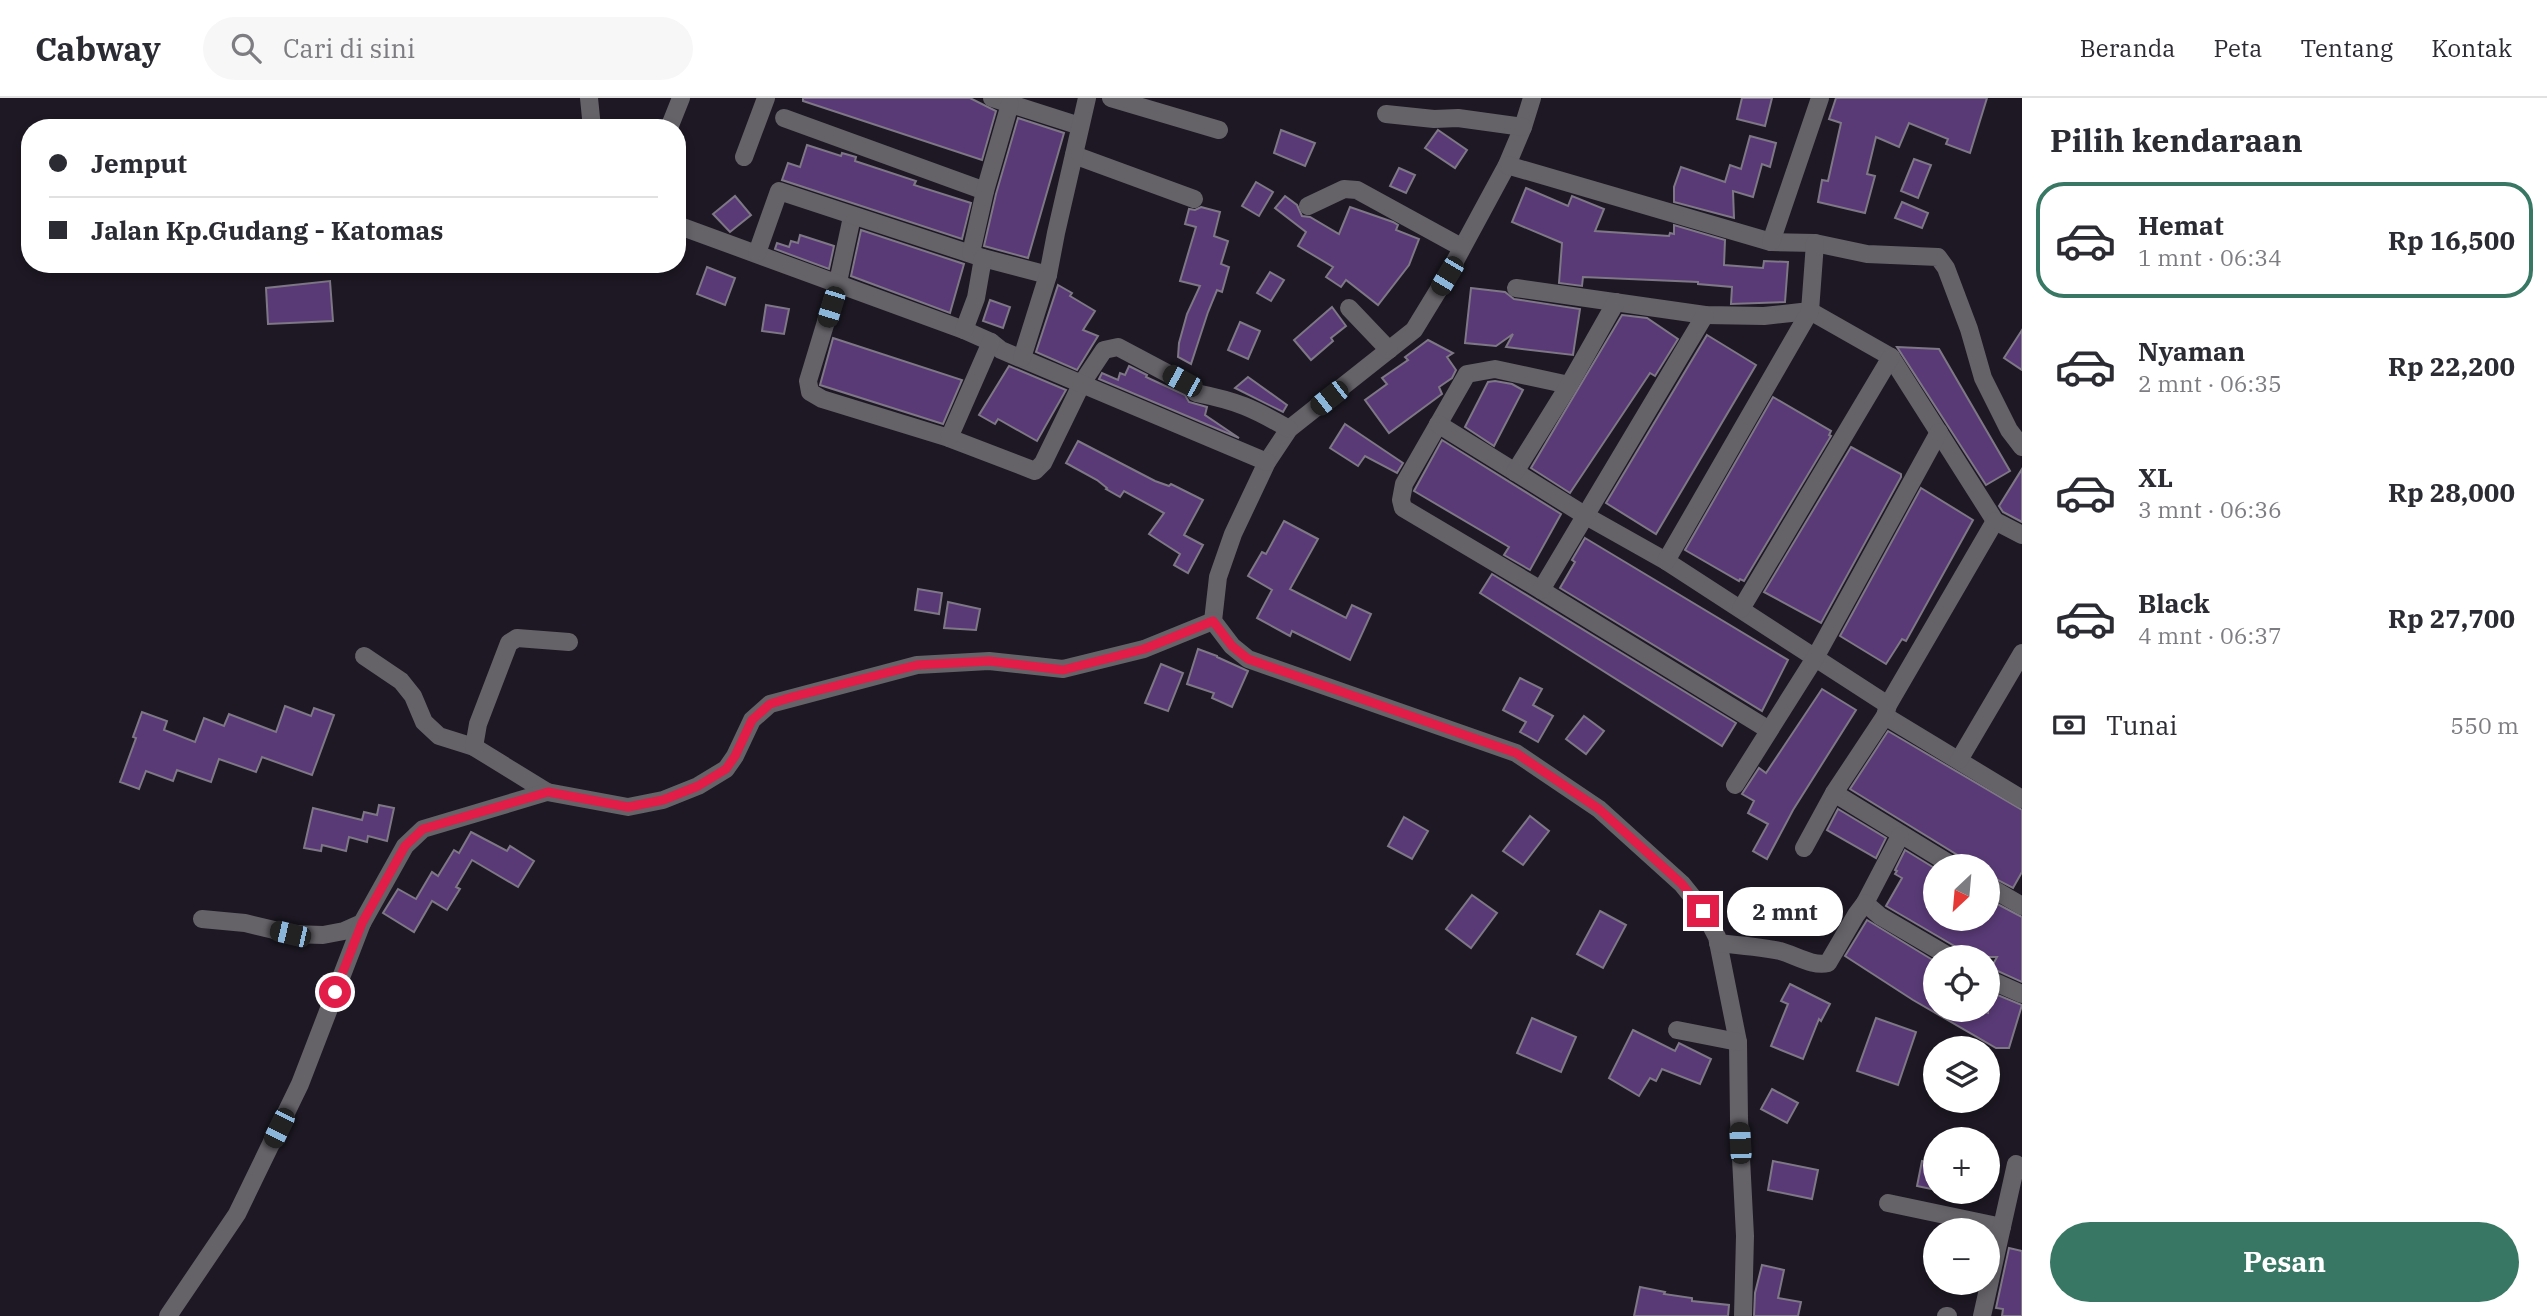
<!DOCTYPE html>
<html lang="id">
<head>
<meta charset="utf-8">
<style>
	body { margin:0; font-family:"IBM Plex Serif",serif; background:#f7f7f7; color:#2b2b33; height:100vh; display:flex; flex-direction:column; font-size:26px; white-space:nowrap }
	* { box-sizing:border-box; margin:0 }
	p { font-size:23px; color:#7c7c81 }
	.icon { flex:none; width:38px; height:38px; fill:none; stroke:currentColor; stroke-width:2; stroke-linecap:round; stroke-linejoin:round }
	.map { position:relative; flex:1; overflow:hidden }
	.details { display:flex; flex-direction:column; background:#fff; width:525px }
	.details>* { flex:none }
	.hud { position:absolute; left:21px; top:21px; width:665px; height:154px; border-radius:28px; box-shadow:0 4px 10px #0003; display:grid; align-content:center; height:154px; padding:0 28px; background:#fff }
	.needle { width:46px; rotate:206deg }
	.tools { position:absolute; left:1923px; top:756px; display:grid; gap:14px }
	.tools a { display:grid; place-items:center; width:77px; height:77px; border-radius:50%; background:#fff; box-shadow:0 4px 10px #0003; font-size:35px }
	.end { position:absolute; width:32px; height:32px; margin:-16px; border:9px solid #e11d48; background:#fff; box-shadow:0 0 0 4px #fff }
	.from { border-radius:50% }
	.bubble { position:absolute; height:49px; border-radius:24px; background:#fff; box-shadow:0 4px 10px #0003; font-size:23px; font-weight:700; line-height:49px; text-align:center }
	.car { position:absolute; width:21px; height:42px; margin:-21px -10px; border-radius:9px; box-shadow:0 0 5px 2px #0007; background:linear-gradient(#222 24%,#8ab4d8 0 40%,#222 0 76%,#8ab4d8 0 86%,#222 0) }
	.hud b { display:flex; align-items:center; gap:24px; height:66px; font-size:26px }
	.hud b+b { border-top:2px solid #e1e1e2 }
	.hud i { width:18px; height:18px; background:#2b2b33 }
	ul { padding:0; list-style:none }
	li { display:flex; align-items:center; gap:21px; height:116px; margin:0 14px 10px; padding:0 14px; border:4px solid transparent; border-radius:28px }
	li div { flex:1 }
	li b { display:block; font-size:26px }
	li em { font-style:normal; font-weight:700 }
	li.current { border-color:#377763 }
	li>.icon { width:63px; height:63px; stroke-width:1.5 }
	h2 { padding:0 28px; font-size:32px; line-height:84px }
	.pay { display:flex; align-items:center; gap:18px; height:77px; padding:0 28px; font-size:26px }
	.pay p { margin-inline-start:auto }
	.cta { display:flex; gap:14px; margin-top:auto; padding:14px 28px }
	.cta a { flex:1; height:80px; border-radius:42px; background:#377763; color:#fff; font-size:28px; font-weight:700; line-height:80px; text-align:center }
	header { display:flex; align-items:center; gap:42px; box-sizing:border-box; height:98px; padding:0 35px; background:#fff; border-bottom:2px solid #e1e1e2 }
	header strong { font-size:33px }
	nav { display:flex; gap:38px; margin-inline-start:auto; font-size:24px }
	.search { width:490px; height:63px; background:#f7f7f7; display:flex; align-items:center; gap:18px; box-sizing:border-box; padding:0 24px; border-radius:38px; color:#7c7c81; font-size:26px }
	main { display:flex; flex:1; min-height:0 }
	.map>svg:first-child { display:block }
</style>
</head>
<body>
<header>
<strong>Cabway</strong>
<div class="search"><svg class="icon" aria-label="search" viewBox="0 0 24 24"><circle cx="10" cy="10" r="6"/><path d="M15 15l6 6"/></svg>Cari di sini</div>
<nav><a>Beranda</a><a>Peta</a><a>Tentang</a><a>Kontak</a></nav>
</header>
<main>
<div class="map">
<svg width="2022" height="1218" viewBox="0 0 2022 1218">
	<rect width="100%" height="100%" fill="#1d1823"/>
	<!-- building -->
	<g fill="#593a76" stroke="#7e7886" stroke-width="2">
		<path d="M 803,0 L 970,0 L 996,13 L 982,62 L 803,3 Z"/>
		<path d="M 1742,0 L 1772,0 L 1765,28 L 1737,21 Z"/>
		<path d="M 1836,0 L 1987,0 L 1970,55 L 1946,46 L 1948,41 L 1909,25 L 1899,49 L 1876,39 L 1867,76 L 1875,78 L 1865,115 L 1818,104 L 1822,82 L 1828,83 L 1841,25 L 1829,21 Z"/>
		<path d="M 1018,20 L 1064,35 L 1028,160 L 984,148 L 996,96 Z"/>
		<path d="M 1281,32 L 1315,45 L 1305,68 L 1274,55 Z"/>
		<path d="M 1438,32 L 1467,52 L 1455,70 L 1425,50 Z"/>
		<path d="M 1750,38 L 1776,45 L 1770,69 L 1762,66 L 1753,99 L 1733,93 L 1734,120 L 1674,104 L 1674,89 L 1681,69 L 1725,84 L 1730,67 L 1741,71 Z"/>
		<path d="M 807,47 L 841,58 L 842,55 L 856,59 L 855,63 L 916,83 L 914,87 L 971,105 L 962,141 L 782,82 L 788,65 L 800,69 Z"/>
		<path d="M 1914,61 L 1931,67 L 1918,100 L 1901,93 Z"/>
		<path d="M 1399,70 L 1415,77 L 1406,95 L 1390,88 Z"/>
		<path d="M 1256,84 L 1273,94 L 1259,118 L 1242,108 Z"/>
		<path d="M 1526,90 L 1568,108 L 1572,98 L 1604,111 L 1595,133 L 1669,138 L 1670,135 L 1674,136 L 1674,127 L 1725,142 L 1724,167 L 1763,170 L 1764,163 L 1788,164 L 1785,204 L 1731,206 L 1732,189 L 1698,186 L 1698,184 L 1583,179 L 1582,188 L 1559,185 L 1562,145 L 1512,124 Z"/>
		<path d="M 735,98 L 751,117 L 730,134 L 713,116 Z"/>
		<path d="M 1285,98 L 1297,107 L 1302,118 L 1310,119 L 1339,136 L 1350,109 L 1393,124 L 1398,127 L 1396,132 L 1419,141 L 1409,167 L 1378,207 L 1346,182 L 1341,189 L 1326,179 L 1333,169 L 1298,148 L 1306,134 L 1275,110 Z"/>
		<path d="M 1902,104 L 1928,115 L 1922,130 L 1895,120 Z"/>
		<path d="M 1201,109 L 1220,114 L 1214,138 L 1228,143 L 1221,166 L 1229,169 L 1222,194 L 1217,192 L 1208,214 L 1191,266 L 1178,259 L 1179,245 L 1187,216 L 1200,188 L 1180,183 L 1196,129 L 1185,126 L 1189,111 L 1195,112 Z"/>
		<path d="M 861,132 L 964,166 L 950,215 L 851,178 Z"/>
		<path d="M 800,137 L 834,148 L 829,171 L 775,151 L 777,145 L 789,149 L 791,143 L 798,145 Z"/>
		<path d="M 707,169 L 735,180 L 725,207 L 697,196 Z"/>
		<path d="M 1270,174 L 1284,182 L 1271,203 L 1257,195 Z"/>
		<path d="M 330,183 L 333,223 L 268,226 L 266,190 Z"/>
		<path d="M 1058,187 L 1072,195 L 1070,198 L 1095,213 L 1083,232 L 1098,238 L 1077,272 L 1036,254 Z"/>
		<path d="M 1471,190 L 1505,194 L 1514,201 L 1580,211 L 1573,257 L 1506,249 L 1513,236 L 1496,248 L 1465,245 Z"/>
		<path d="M 990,202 L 1010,209 L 1003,230 L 983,223 Z"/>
		<path d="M 766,207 L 789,211 L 784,236 L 762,233 Z"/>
		<path d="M 1332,209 L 1346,228 L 1331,240 L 1333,243 L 1311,262 L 1294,242 Z"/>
		<path d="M 1622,217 L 1647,220 L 1678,241 L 1655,278 L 1650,275 L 1570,395 L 1531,370 Z"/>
		<path d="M 1240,224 L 1260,233 L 1248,261 L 1228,252 Z"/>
		<path d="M 2022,232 L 2022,272 L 2004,260 Z"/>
		<path d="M 1707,237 L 1756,267 L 1656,436 L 1606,405 Z"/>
		<path d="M 833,240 L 962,282 L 943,326 L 820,287 Z"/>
		<path d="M 1428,242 L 1453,255 L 1447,259 L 1456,272 L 1452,280 L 1439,289 L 1442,296 L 1389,335 L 1365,302 L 1387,286 L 1382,280 L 1408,262 L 1405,259 Z"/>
		<path d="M 1897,249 L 1939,251 L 2010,373 L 1986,387 Z"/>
		<path d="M 1009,268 L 1066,292 L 1037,343 L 998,321 L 995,326 L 979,317 Z"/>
		<path d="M 1129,268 L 1147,277 L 1146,279 L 1185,297 L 1189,304 L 1207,309 L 1205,317 L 1239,340 L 1099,281 L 1102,275 L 1118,282 L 1120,275 L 1125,277 Z"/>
		<path d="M 1248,279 L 1287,307 L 1283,314 L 1235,290 Z"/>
		<path d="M 1495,283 L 1512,286 L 1523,292 L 1494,348 L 1465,329 L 1488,284 Z"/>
		<path d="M 1773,299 L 1831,333 L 1829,337 L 1831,338 L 1744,483 L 1740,481 L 1739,483 L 1685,452 Z"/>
		<path d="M 1345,326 L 1403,365 L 1397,375 L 1365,358 L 1358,368 L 1330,350 Z"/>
		<path d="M 1442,342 L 1561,416 L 1530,472 L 1504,457 L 1509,449 L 1414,393 Z"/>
		<path d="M 1078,343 L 1155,383 L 1169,388 L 1171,386 L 1203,402 L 1184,437 L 1203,447 L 1188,475 L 1174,467 L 1180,456 L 1149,436 L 1164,415 L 1124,393 L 1120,399 L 1106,391 L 1107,390 L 1097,382 L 1066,365 Z"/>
		<path d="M 1851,349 L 1901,376 L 1901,379 L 1821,525 L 1764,494 Z"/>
		<path d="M 2022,371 L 2022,424 L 2003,414 L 1999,408 Z"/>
		<path d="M 1921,390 L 1973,422 L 1906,543 L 1902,541 L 1886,566 L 1840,538 Z"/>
		<path d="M 1284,423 L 1318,441 L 1290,491 L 1346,520 L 1352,507 L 1371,516 L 1350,562 L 1292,533 L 1290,538 L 1257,520 L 1272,492 L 1248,478 L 1262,454 L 1266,456 Z"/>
		<path d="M 1585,440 L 1788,562 L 1762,613 L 1560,490 L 1575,464 L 1572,462 Z"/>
		<path d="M 1492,476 L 1736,625 L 1722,648 L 1480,495 Z"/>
		<path d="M 918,491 L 942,495 L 939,516 L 915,512 Z"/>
		<path d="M 948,504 L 980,511 L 976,532 L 944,530 Z"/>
		<path d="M 1198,551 L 1217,558 L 1217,559 L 1248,573 L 1232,609 L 1212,600 L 1214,595 L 1187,586 Z"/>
		<path d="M 1161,566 L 1183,575 L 1168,613 L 1145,605 Z"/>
		<path d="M 1520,580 L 1542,591 L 1533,607 L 1553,618 L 1538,644 L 1520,634 L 1526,624 L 1503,612 Z"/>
		<path d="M 1822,591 L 1856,612 L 1793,712 L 1767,761 L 1753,753 L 1768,726 L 1748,715 L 1754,703 L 1742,696 L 1759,670 L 1766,675 Z"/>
		<path d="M 285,608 L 311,618 L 314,610 L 334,617 L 312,677 L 262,659 L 256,674 L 219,661 L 211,684 L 177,672 L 173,683 L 146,673 L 139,691 L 120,684 L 136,640 L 133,639 L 142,614 L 167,623 L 164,632 L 195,644 L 204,620 L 224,628 L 229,616 L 276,634 Z"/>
		<path d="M 1584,618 L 1604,633 L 1586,656 L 1566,641 Z"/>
		<path d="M 1888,633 L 2022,712 L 2022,774 L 2013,790 L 1988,777 L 1988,768 L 1964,768 L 1959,758 L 1850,691 Z"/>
		<path d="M 379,707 L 394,710 L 387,743 L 368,738 L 367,744 L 349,739 L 346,753 L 322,747 L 321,753 L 304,750 L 313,710 L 362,722 L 364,714 L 377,717 Z"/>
		<path d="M 1838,711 L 1886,740 L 1876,760 L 1827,732 Z"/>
		<path d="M 1530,718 L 1549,733 L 1523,767 L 1503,753 Z"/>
		<path d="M 1404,719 L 1428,733 L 1412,761 L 1388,748 Z"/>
		<path d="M 471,734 L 507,753 L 510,748 L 534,763 L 518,789 L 472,762 L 456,789 L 460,791 L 447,812 L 432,803 L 414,834 L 383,815 L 398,791 L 416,801 L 432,774 L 438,778 L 454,752 L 459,755 Z"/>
		<path d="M 1905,752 L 1936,771 L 1936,821 L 1988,821 L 1988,801 L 2022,819 L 2022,884 L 1991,870 L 1997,859 L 1964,859 L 1956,849 L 1886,808 L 1902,780 L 1895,776 L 1897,773 L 1895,772 Z"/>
		<path d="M 1472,797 L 1497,815 L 1471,850 L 1446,831 Z"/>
		<path d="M 1600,813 L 1626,827 L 1603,870 L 1577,856 Z"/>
		<path d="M 1867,822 L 1936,864 L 1936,912 L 1977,912 L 1988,915 L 1988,893 L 2022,907 L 2009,950 L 1996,950 L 1913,902 L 1845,858 Z"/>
		<path d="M 1790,886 L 1830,906 L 1821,923 L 1819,921 L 1803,961 L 1771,948 L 1788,906 L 1781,903 Z"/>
		<path d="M 1532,920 L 1576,939 L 1561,974 L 1517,955 Z"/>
		<path d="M 1876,920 L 1916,934 L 1898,987 L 1857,973 Z"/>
		<path d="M 1633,932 L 1675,953 L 1679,945 L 1711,961 L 1700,986 L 1662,971 L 1656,983 L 1650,980 L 1639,998 L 1609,980 Z"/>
		<path d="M 1772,991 L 1798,1005 L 1787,1025 L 1761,1011 Z"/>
		<path d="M 1773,1063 L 1818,1072 L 1812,1101 L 1768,1092 Z"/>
		<path d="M 1922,1063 L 1936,1066 L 1936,1092 L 1917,1088 Z"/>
		<path d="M 2009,1150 L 2022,1153 L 2022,1218 L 2002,1218 L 2003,1211 L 1996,1210 Z"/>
		<path d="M 1762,1167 L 1784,1172 L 1778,1200 L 1801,1204 L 1798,1218 L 1754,1218 L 1755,1195 Z"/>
		<path d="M 1640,1189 L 1665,1194 L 1664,1196 L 1692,1200 L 1692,1203 L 1729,1207 L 1728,1218 L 1634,1218 Z"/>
	</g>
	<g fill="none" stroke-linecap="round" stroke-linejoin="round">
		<!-- minor -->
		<g stroke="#656268" stroke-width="18">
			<path d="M 589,0 L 592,30"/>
			<path d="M 992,0 L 1080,28"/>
			<path d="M 1111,0 L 1219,32"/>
			<path d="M 1532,0 L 1523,29 L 1507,67 L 1447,178 L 1414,232 L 1289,331 L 1267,364 L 1233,436 L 1218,479 L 1213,523 L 1232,548 L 1248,561 L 1516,655 L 1599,711 L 1682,786 L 1703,812 L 1717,839 L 1738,944 L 1739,1021 L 1745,1138 L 1743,1218"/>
			<path d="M 1386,16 L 1434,21 L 1458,20 L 1523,29"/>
			<path d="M 784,20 L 985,93"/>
			<path d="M 669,30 L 681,0"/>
			<path d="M 1074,57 L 1194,101"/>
			<path d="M 744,59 L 766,0"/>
			<path d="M 1507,67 L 1771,144 L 1815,145 L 1867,156 L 1938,159 L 1946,170 L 1969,231 L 1983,280 L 2009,332 L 2022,349"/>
			<path d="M 1308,108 L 1344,91 L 1357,92 L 1461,149"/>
			<path d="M 852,119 L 838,184 L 808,283 L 810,294 L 822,301 L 949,340 L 1035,373 L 1043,365 L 1082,285 L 1104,252 L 1118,249 L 1182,283"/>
			<path d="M 677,127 L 964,232 L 991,244 L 1001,252 L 1267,364"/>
			<path d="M 1771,144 L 1820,0"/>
			<path d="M 757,155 L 779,93 L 983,160 L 1048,177"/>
			<path d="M 971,155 L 985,93 L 1010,6"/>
			<path d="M 1516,190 L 1705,217 L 1764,218 L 1810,213 L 1891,259 L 1995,423 L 2022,437"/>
			<path d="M 1349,210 L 1389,252"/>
			<path d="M 964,232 L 976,200 L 983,160"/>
			<path d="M 1022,260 L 1048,177 L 1056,135 L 1087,0"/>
			<path d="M 1569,287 L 1495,271 L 1467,276 L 1404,386 L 1401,402 L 1403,410 L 1541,492 L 1769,632"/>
			<path d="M 1196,295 C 1237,303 1253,310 1289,331"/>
			<path d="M 1438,326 L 1586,418 L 1666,463 L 1888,607"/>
			<path d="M 949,340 L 991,244"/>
			<path d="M 1515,374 L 1569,287 L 1616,204"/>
			<path d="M 1666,463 L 1810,213 L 1815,145"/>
			<path d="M 1541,492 L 1705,217"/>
			<path d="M 1741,511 L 1891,259"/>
			<path d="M 364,558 L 401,583 L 413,598 L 424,624 L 439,638 L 474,649"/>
			<path d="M 1885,618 L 2022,701"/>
			<path d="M 1959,662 L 2022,555"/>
			<path d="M 1735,687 L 1815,560 L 1939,334"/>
			<path d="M 547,694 L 474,649 L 478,626 L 509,545 L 517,540 L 569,544"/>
			<path d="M 1834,695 L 1953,768"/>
			<path d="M 1900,738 L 1865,805 L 1880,818 L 1950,859"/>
			<path d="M 1804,750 L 1834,695 L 1885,618 L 1888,607 L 1995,423"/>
			<path d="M 1988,788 L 2022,808"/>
			<path d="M 202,821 L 245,825 L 291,836 L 323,837 L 344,833 L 362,825 L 405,748 L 423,731 L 547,694 L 628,709 L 663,702 L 698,688 L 726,671 L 735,658 L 752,622 L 770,606 L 917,567 L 989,563 L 1063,571 L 1144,551 L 1213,523"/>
			<path d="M 1718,845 C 1739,847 1759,849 1780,853 C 1795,857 1813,869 1828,865 L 1856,817 L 1865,805"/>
			<path d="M 1988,881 L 2022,896"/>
			<path d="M 1677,932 L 1738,944"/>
			<path d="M 1888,1105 L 2002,1129"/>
			<path d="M 168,1218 L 237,1116 L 300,986 L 362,825"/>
			<path d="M 1946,1218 L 1948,1218"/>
			<path d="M 1982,1218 L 2016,1066"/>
		</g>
	</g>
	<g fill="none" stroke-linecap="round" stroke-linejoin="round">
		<!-- route -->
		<path stroke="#e11d48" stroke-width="9" d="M 335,894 L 362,825 L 405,748 L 423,731 L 548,694 L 628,709 L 663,702 L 698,688 L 726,671 L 735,658 L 752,622 L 770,606 L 792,599 L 917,567 L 989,563 L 1063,572 L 1144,551 L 1213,523 L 1232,548 L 1248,561 L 1516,655 L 1599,711 L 1682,786 L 1703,813"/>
	</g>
</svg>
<div class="tools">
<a><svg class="needle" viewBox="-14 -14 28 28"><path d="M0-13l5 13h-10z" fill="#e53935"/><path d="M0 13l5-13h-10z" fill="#7c7c81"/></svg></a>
<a><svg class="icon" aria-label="locate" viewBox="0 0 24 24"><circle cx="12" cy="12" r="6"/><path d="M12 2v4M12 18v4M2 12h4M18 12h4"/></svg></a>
<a><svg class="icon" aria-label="layers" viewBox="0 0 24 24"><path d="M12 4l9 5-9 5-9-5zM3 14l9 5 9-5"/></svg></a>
<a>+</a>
<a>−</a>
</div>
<i class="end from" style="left:335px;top:894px"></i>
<i class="end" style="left:1703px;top:813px"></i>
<div class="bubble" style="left:1727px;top:789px;width:116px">2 mnt</div>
<i class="car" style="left:1447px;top:178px;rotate:211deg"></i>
<i class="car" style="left:831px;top:209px;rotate:197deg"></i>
<i class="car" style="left:1182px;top:283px;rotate:299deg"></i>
<i class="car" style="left:1329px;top:300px;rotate:232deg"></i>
<i class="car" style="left:290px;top:836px;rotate:283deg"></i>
<i class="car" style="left:279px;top:1030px;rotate:206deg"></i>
<i class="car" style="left:1740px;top:1045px;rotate:357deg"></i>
<div class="hud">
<b><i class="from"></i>Jemput</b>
<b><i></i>Jalan Kp.Gudang - Katomas</b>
</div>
</div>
<section class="details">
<h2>Pilih kendaraan</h2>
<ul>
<li class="current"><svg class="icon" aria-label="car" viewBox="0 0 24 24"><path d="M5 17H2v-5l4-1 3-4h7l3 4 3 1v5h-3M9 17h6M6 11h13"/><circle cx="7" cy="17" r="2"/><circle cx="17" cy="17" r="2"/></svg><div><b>Hemat</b><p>1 mnt · 06:34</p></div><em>Rp 16,500</em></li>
<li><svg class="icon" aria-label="car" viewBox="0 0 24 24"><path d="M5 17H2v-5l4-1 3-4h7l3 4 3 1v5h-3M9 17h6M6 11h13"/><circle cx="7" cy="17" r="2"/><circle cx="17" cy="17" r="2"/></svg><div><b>Nyaman</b><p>2 mnt · 06:35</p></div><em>Rp 22,200</em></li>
<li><svg class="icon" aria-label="car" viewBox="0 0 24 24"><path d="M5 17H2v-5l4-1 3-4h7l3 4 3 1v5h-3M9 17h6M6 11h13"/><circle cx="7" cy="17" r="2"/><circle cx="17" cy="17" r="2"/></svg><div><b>XL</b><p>3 mnt · 06:36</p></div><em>Rp 28,000</em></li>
<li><svg class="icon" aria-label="car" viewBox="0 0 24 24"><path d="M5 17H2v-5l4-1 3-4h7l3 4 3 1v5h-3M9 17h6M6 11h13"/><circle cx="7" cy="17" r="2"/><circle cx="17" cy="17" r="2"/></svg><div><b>Black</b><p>4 mnt · 06:37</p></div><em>Rp 27,700</em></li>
</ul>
<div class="pay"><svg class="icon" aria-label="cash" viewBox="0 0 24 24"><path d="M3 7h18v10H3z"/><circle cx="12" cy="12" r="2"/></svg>Tunai<p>550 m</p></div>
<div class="cta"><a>Pesan</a></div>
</section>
</main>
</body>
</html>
